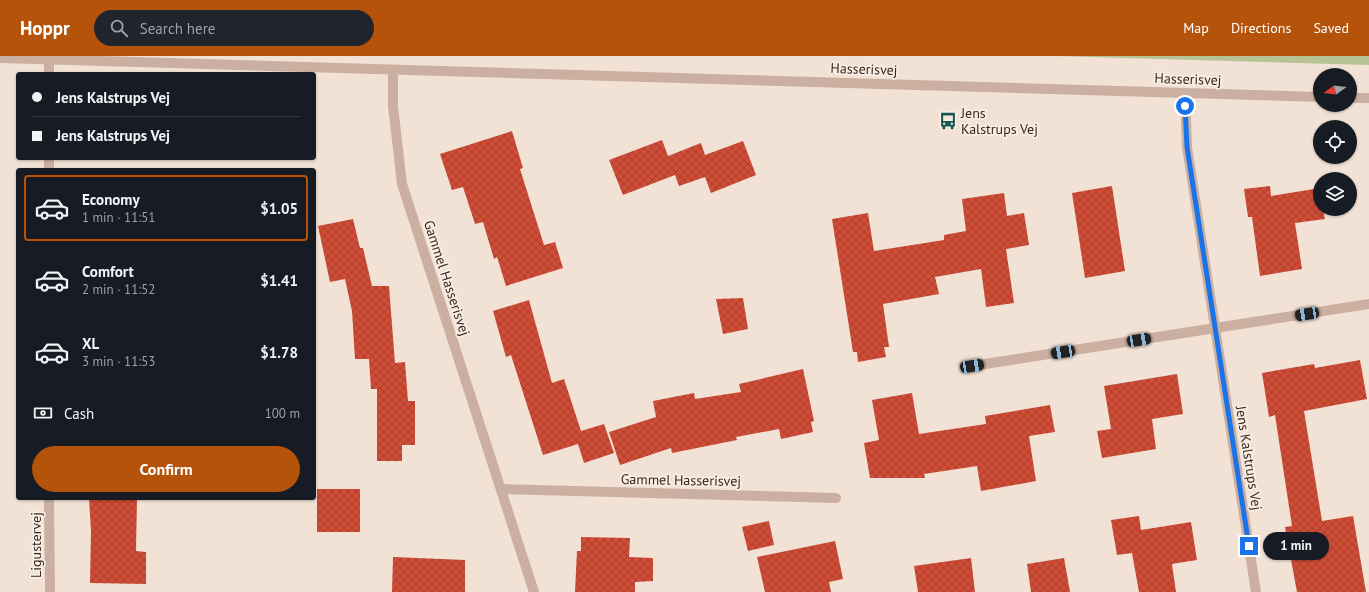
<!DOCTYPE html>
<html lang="en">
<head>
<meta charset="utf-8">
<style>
	body { margin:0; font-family:"PT Sans",sans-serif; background:#20242c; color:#f1f3f6; height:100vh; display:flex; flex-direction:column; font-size:15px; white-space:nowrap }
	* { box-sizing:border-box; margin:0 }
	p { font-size:13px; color:#9ea1a6 }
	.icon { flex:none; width:22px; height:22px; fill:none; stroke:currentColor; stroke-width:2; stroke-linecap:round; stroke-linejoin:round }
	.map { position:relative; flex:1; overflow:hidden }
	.side { position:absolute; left:16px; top:112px; width:300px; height:332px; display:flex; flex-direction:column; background:#171b24; border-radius:4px; box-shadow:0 1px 3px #0004 }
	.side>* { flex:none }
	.top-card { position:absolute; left:16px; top:16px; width:300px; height:88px; border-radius:4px; box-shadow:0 1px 3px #0004; display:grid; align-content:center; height:88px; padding:0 16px; background:#171b24 }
	.needle { width:26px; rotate:255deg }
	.tools { position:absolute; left:1313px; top:12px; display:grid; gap:8px }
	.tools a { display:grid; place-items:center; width:44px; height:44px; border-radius:50%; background:#171b24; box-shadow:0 1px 3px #0004; font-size:20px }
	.end { position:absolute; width:18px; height:18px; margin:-9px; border:5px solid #1a73e8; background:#fff; box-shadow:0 0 0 2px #fff }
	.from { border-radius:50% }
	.bubble { position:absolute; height:28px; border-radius:14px; background:#171b24; box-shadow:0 1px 3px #0004; font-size:13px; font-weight:700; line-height:28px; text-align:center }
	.car { position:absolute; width:12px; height:24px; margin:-12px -6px; border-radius:5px; box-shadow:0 0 3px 1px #0007; background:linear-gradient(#222 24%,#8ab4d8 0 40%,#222 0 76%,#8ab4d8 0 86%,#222 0) }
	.top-card b { display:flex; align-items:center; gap:14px; height:38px; font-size:15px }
	.top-card b+b { border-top:1px solid #363941 }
	.top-card i { width:10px; height:10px; background:#f1f3f6 }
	ul { padding:7px 0 0; list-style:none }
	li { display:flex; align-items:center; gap:12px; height:66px; margin:0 8px 6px; padding:0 8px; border:2px solid transparent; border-radius:4px }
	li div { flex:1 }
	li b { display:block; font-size:15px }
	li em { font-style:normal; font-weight:700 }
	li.active { border-color:#b45309 }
	li>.icon { width:36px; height:36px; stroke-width:1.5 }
	.pay { display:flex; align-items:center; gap:10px; height:44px; padding:0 16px; font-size:15px }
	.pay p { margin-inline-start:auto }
	.cta { display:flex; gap:8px; margin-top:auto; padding:8px 16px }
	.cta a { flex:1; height:46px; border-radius:24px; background:#b45309; color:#fff; font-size:16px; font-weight:700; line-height:46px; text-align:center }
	header { display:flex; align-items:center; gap:24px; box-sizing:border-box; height:56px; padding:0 20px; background:#b45309; color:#fff }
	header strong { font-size:19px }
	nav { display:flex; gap:22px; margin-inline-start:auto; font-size:14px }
	.search { width:280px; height:36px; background:#20242c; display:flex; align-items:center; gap:10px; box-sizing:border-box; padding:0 14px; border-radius:22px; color:#9ea1a6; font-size:15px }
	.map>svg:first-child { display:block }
</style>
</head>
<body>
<header>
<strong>Hoppr</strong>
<div class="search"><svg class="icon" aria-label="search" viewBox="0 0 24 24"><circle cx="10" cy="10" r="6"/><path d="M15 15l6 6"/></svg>Search here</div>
<nav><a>Map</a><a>Directions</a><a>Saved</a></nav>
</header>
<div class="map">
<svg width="1369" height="536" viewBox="0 0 1369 536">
	<defs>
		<pattern id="building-cross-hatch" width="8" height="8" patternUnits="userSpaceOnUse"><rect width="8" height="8" fill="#cf4d37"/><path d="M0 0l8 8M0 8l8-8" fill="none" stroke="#a9402e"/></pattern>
	</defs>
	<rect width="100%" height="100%" fill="#f2e2d6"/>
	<!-- grass -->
	<path fill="#b7c295" d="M 1055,0 L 1369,0 L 1369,9 Z"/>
	<!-- building -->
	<g fill="url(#building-cross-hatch)">
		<path d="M 512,75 L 523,112 L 520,113 L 544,189 L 555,186 L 563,212 L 506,230 L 497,201 L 494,203 L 483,166 L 475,168 L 463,131 L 452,134 L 440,98 Z"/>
		<path d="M 662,84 L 668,100 L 701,87 L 705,99 L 743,85 L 756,119 L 711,137 L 705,121 L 679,130 L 675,119 L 623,139 L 609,104 Z"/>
		<path d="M 1112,130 L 1125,215 L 1085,222 L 1072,137 Z"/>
		<path d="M 1270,130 L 1271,140 L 1320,132 L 1320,153 L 1323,153 L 1325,163 L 1295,167 L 1302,213 L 1260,220 L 1252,161 L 1248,161 L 1244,133 Z"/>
		<path d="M 1004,137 L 1007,160 L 1024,157 L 1029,189 L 1006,193 L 1014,247 L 986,251 L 981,213 L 935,221 L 939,238 L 883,248 L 889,291 L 884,291 L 886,301 L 858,306 L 857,296 L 853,296 L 832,163 L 868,157 L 874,195 L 944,184 L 944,179 L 966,175 L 962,143 Z"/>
		<path d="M 353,163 L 360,192 L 363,192 L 372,230 L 389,230 L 395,307 L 405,306 L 408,345 L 415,345 L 415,389 L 402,389 L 402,405 L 377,405 L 377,333 L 371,333 L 369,303 L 355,303 L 352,255 L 345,223 L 330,226 L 318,170 Z"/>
		<path d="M 743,242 L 748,273 L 723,278 L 716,243 Z"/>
		<path d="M 529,244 L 552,327 L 564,323 L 581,375 L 604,368 L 614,397 L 584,407 L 578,388 L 543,399 L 511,299 L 506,301 L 493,255 Z"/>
		<path d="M 1360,304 L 1367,343 L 1304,355 L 1322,465 L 1353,460 L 1366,536 L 1297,536 L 1285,471 L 1292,470 L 1275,359 L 1269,361 L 1262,317 L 1314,308 L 1315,312 Z"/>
		<path d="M 803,313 L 814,365 L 811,366 L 813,376 L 781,383 L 779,373 L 736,381 L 737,384 L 672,397 L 671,392 L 620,409 L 609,376 L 656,361 L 653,345 L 694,337 L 695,343 L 741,336 L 739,328 Z"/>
		<path d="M 1177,318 L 1183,358 L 1152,363 L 1156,393 L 1102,402 L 1097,375 L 1111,373 L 1104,330 Z"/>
		<path d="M 912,337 L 919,378 L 986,368 L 985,360 L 1050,349 L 1055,376 L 1029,380 L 1036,425 L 981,435 L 977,410 L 924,418 L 925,422 L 870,422 L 864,387 L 879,384 L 872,344 Z"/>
		<rect x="317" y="433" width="43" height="43"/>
		<path d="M 89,442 L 137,442 L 136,495 L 146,496 L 146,528 L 90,527 L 91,475 Z"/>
		<path d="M 1139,460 L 1141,474 L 1191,466 L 1197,504 L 1172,508 L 1176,536 L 1139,536 L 1132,497 L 1117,499 L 1111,464 Z"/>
		<path d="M 769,465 L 774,489 L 748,495 L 742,471 Z"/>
		<path d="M 581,481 L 630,482 L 629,501 L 653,502 L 653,525 L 635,526 L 635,536 L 575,536 L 577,495 L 581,495 Z"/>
		<path d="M 835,485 L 843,523 L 829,526 L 831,536 L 765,536 L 757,501 Z"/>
		<path d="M 393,501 L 465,504 L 465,536 L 392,536 Z"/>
		<path d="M 971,502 L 975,536 L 918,536 L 914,510 Z"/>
		<path d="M 1064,502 L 1070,536 L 1031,536 L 1027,508 Z"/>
	</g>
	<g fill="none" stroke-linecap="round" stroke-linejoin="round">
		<!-- minor -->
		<g stroke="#cbb0a1" stroke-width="10">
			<path d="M 0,2 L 1320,41"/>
			<path d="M 49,3 L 49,18"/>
			<path d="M 393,14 L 393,50 L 402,128 L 534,536"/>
			<path d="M 1185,37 L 1187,91 L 1256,536"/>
			<path d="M 1350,42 L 1369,42"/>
			<path d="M 49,102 L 49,114"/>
			<path d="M 972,310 L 1369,248"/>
			<path d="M 502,433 L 836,442"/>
			<path d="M 49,442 L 50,536"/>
		</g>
	</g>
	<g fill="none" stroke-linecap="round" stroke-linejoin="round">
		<!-- route -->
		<path stroke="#1a73e8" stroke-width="5" d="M 1185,50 L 1187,91 L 1249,490"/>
	</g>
	<!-- icons -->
	<defs>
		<g id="bus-bare" transform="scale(1.38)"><path d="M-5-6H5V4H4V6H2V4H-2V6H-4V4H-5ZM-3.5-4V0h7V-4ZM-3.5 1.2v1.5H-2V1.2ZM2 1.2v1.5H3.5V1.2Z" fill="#185856" stroke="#faede2" stroke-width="2.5" paint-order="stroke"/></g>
	</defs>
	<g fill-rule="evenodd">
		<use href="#bus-bare" x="948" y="65"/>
	</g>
	<g text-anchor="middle" stroke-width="3.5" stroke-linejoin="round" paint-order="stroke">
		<!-- street labels -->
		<g font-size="14" fill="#342824" stroke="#faede2">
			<text transform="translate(864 13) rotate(2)" y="5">Hasserisvej</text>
			<text transform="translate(1188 23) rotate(2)" y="5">Hasserisvej</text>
			<text transform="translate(447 222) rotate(72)" y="5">Gammel Hasserisvej</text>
			<text transform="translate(1249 402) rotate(81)" y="5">Jens Kalstrups Vej</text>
			<text transform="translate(681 424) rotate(1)" y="5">Gammel Hasserisvej</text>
			<text transform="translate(36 489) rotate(-90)" y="5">Ligustervej</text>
		</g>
		<!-- poi labels -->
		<g font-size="14" fill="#342824" stroke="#faede2" text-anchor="start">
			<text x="961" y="62">Jens<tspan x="961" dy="16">Kalstrups Vej</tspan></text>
		</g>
	</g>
</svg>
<div class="tools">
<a><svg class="needle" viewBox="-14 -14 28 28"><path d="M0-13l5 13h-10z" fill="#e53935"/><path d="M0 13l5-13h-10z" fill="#9ea1a6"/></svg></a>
<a><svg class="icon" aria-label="locate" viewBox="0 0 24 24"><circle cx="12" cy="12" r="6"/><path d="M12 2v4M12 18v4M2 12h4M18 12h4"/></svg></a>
<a><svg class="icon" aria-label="layers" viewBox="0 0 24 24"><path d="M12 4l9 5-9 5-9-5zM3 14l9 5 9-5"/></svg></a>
</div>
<i class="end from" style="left:1185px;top:50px"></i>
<i class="end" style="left:1249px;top:490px"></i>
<div class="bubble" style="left:1263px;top:476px;width:66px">1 min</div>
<i class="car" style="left:1307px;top:258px;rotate:261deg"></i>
<i class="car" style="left:1139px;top:284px;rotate:81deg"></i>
<i class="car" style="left:1063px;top:296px;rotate:261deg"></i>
<i class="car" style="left:972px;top:310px;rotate:81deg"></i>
<div class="top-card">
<b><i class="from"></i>Jens Kalstrups Vej</b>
<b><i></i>Jens Kalstrups Vej</b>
</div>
<section class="side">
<ul>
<li class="active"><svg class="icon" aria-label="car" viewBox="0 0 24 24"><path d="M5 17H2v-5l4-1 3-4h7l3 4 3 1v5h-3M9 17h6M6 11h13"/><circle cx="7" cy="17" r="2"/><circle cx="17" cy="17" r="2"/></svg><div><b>Economy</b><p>1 min · 11:51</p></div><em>$1.05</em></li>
<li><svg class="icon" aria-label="car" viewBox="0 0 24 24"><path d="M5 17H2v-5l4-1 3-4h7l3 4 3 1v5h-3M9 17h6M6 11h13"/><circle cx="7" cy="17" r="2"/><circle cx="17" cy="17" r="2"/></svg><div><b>Comfort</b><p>2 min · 11:52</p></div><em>$1.41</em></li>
<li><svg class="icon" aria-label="car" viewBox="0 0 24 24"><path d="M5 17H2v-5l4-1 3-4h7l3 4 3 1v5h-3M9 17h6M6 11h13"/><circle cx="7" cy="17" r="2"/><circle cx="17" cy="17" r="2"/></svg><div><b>XL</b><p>3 min · 11:53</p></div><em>$1.78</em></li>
</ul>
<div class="pay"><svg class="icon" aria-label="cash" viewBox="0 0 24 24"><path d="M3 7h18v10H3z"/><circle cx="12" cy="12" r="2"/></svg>Cash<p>100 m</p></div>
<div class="cta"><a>Confirm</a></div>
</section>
</div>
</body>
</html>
